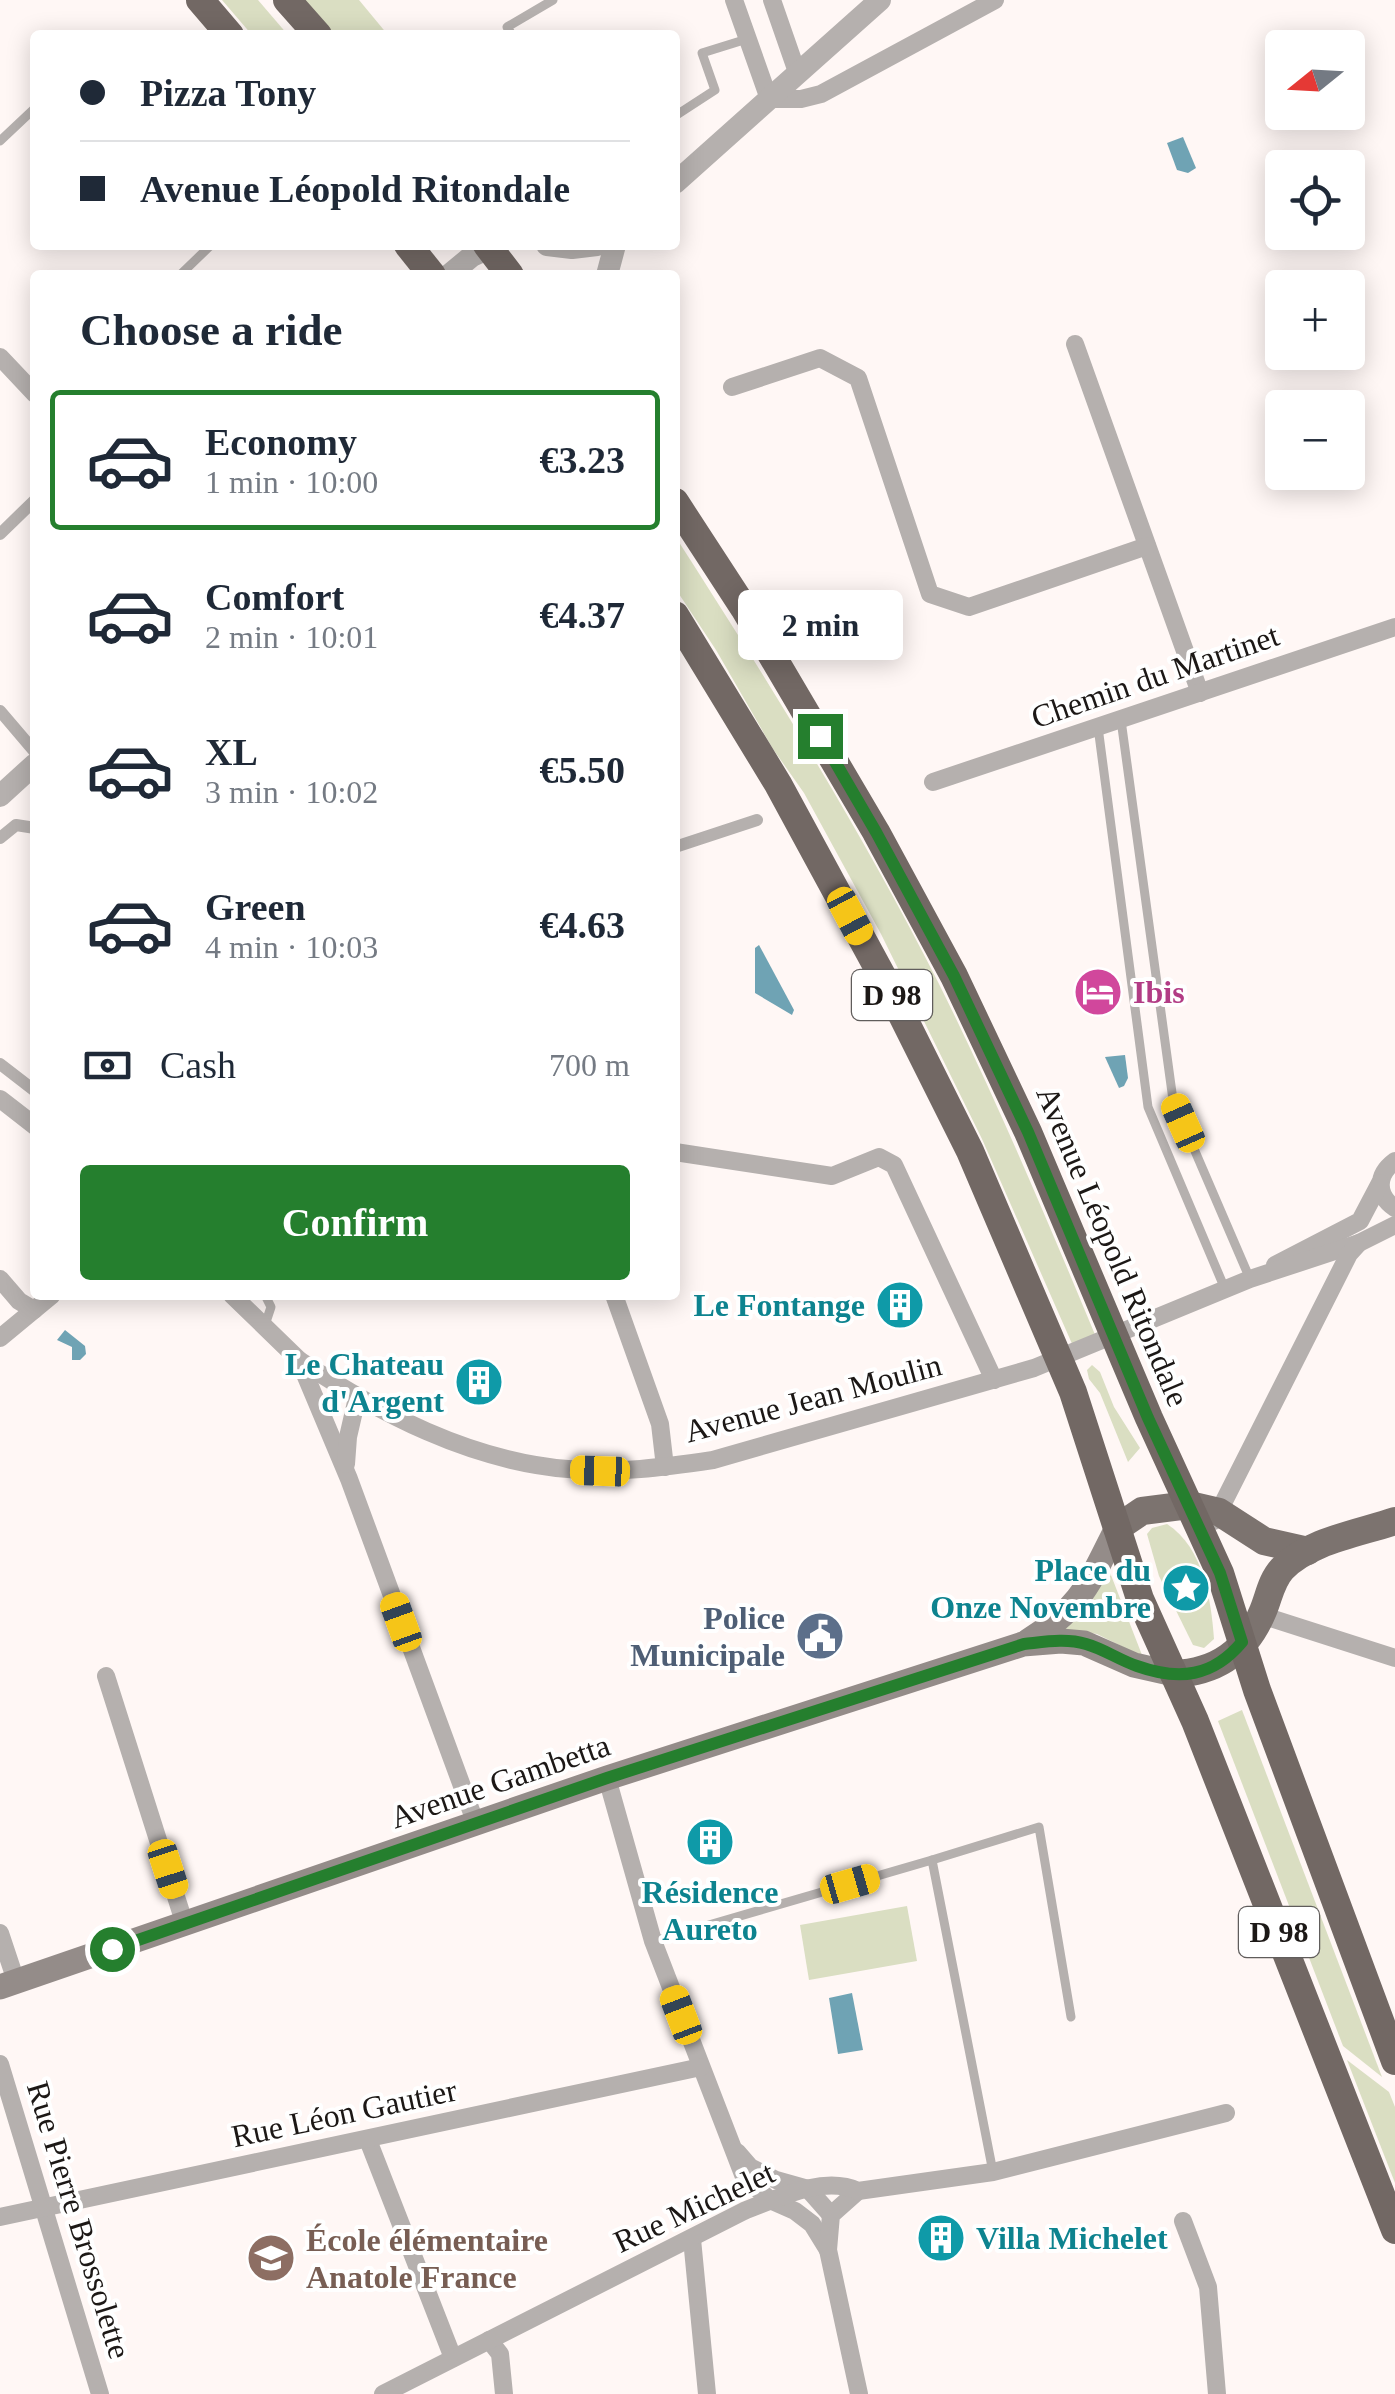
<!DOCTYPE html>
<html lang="en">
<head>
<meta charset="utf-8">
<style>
	body { margin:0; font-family:"Times New Roman",serif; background:#f6f6f7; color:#1f2937; height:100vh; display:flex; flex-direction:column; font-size:38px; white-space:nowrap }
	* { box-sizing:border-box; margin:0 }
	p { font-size:32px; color:#747a83 }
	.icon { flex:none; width:55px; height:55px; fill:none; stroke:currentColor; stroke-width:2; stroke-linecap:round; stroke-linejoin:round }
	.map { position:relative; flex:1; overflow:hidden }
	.details { position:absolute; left:30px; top:270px; width:650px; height:1030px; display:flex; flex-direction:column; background:#fff; border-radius:10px; box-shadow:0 5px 25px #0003 }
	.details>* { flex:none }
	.top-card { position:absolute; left:30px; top:30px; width:650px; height:220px; border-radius:10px; box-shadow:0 5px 25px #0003; display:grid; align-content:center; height:220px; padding:0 50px; background:#fff }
	.needle { width:65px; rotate:252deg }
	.tools { position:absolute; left:1265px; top:30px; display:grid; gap:20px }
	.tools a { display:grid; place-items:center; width:100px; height:100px; border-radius:10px; background:#fff; box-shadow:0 5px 25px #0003; font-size:50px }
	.end { position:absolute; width:45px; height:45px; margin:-22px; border:12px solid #257f2e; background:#fff; box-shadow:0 0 0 5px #fff }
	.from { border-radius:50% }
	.bubble { position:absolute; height:70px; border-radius:10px; background:#fff; box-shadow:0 5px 25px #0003; font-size:32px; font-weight:600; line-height:70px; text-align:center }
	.car { position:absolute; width:30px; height:60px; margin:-30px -15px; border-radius:12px; box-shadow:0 0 8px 2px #0007; background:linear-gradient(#f5c518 24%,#345 0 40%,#f5c518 0 76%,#345 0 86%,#f5c518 0) }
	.top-card b { display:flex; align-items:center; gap:35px; height:95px; font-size:38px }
	.top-card b+b { border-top:2px solid #e0e1e3 }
	.top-card i { width:25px; height:25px; background:#1f2937 }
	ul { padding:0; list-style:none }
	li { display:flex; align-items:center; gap:30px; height:140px; margin:0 20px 15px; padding:0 30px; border:5px solid transparent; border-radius:10px }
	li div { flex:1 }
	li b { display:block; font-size:38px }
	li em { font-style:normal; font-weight:600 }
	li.current { border-color:#257f2e }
	li>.icon { width:90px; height:90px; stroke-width:1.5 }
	h2 { padding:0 50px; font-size:45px; line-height:120px }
	.pay { display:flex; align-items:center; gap:25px; height:110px; padding:0 50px; font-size:38px }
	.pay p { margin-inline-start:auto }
	.button { display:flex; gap:20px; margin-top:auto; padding:20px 50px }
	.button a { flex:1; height:115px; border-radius:10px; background:#257f2e; color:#fff; font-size:40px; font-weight:600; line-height:115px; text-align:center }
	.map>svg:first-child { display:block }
</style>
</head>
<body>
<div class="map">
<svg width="1395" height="2394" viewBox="0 0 1395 2394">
	<rect width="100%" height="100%" fill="#fff7f5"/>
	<!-- green -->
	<g fill="#dadec2">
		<path d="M 222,0 L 258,0 L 288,35 L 252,35 Z"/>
		<path d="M 304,0 L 359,0 L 388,35 L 334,35 Z"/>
		<path d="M 675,536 C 768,681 860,828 938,982 C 996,1098 1046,1217 1096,1337 L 1073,1346 L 982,1139 L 881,934 L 804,793 L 773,749 L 716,650 L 675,588 Z"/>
		<path d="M 1092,1365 L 1100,1372 L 1114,1407 L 1140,1448 L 1128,1462 L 1100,1393 L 1089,1379 L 1087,1370 Z"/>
		<path d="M 1167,1524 C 1204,1548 1211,1600 1214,1639 L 1204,1648 L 1193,1645 L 1159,1576 L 1147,1534 L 1152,1528 Z"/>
		<path d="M 1109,1570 L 1142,1655 L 1141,1656 L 1097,1634 L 1061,1629 L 1087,1609 Z"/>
		<path d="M 1242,1710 L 1382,2077 L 1343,2046 L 1218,1721 Z"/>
		<path d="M 907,1906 L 917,1961 L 809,1980 L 800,1925 Z"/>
		<path d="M 1347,2060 L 1389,2092 L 1395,2107 L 1395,2183 Z"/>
	</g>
	<!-- water -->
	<g fill="#6fa3b4">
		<path d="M 1183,137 L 1196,168 L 1188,173 L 1177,170 L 1167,143 Z"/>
		<path d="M 759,945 L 794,1010 L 792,1015 L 755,993 L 755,948 Z"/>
		<path d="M 1125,1055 L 1128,1078 L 1124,1086 L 1119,1088 L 1105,1057 Z"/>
		<path d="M 65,1330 L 85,1346 L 86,1354 L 80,1360 L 72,1360 L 72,1347 L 57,1340 Z"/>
		<path d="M 852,1993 L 863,2050 L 838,2054 L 829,1998 Z"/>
	</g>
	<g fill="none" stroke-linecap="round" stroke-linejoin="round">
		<!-- service -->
		<g stroke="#b5b0ae" stroke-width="9">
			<path d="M 512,35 L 507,27 L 553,0"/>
			<path d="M 675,116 L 715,90 L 702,53 L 747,39"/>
			<path d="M 0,141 L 35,108"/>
			<path d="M 180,275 L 211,245"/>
			<path d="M 1121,720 L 1173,1100 L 1250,1279"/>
			<path d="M 1098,727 L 1148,1107 L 1225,1289"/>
			<path d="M 265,1325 L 271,1307 L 265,1295"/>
			<path d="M 932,1860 L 1039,1827 L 1071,2017"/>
			<path d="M 654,1941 L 932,1860 L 993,2172"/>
		</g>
		<!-- pedestrian -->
		<g stroke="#b5b0ae" stroke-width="12">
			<path d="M 0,534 L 35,500"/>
			<path d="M 0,711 L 35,752"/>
			<path d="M 0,838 L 16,825 L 35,828"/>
			<path d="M 675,847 L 757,820"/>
			<path d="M 0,1064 L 35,1091"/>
		</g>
		<!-- minor -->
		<g stroke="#b5b0ae" stroke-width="18">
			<path d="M 734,0 L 769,99 L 801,99 L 821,94 L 995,0"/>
			<path d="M 772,0 L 797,72"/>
			<path d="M 1075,344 L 1200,693"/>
			<path d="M 0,357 L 35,394"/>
			<path d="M 732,387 L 820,358 L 858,378 L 930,594 L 969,607 L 1147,546"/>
			<path d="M 933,782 L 1395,627"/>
			<path d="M 0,1099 L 35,1126"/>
			<path d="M 675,1152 L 832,1176 L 879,1157 L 894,1165 L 994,1380"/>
			<path d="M 1395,1161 C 1376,1175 1376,1195 1395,1208"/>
			<path d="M 1275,1265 L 1360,1221 L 1380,1183"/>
			<path d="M 0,1279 L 19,1301 L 34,1310"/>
			<path d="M 232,1295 L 299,1360 L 349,1479 L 476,1824"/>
			<path d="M 614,1295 L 660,1424 L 665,1467"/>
			<path d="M 0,1338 L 52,1295"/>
			<path d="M 299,1360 C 379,1413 470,1461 568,1469 C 616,1474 665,1467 713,1460 L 1034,1368 L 1250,1279 L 1359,1243"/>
			<path d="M 346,1464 L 348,1437 L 357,1398"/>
			<path d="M 1214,1521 L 1349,1254 L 1359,1243 L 1395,1225"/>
			<path d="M 1261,1615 L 1395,1658"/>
			<path d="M 106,1676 L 185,1925"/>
			<path d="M 607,1778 L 653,1941 L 744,2177 L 770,2200 L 795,2211 L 812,2224 L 828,2250"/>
			<path d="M 0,1933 L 16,1981"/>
			<path d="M 0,2064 L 100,2394"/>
			<path d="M 368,2140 L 453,2358"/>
			<path d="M 737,2152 L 750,2167 L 776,2180 L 808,2189 L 831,2215"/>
			<path d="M 858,2191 L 831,2215 L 828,2250 L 859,2394"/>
			<path d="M 0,2217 L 701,2067"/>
			<path d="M 1183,2221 L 1208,2287 L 1217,2394"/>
			<path d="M 692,2239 L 707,2394"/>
			<path d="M 489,2340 L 500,2354 L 504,2394"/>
			<path d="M 383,2394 L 744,2211 C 778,2198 824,2175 858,2191 L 993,2172 L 1226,2113"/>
		</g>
		<!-- tertiary -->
		<g stroke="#b5b0ae" stroke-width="22">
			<path d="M 675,183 L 880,0"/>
			<path d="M 547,245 L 572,248 L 597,245"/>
			<path d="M 449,275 L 472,256 L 496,245"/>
			<path d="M 607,275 L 615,245"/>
			<path d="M 0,796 L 35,764"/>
		</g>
		<!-- secondary -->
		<g stroke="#948c89" stroke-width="25">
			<path d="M 1028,1641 C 1082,1607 1089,1583 1117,1528"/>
			<path d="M 0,1987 L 607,1778 L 1023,1644 L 1061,1641 L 1084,1643 L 1134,1665 L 1174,1674"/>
		</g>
		<!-- primary -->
		<g stroke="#7c736f" stroke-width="28">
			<path d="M 1117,1528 L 1142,1511 L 1189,1505 L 1219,1512 L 1264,1541 L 1308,1551"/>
			<path d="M 1174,1674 C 1217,1672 1246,1652 1263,1611 C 1269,1597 1271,1581 1282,1569 C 1308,1541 1360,1533 1395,1521"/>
		</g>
		<!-- trunk -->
		<g stroke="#726864" stroke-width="28">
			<path d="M 200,0 L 230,35"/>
			<path d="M 287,0 L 318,35"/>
			<path d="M 408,245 L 432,275"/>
			<path d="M 487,245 L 510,275"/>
			<path d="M 675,502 L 744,608 L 876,832 L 954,976 L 1028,1132 L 1149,1418 L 1220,1573 L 1257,1690 L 1395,2061"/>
			<path d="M 675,615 L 778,784 L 886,983 L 970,1151 L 1073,1392 L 1140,1599 L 1195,1721 L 1395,2230"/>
		</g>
	</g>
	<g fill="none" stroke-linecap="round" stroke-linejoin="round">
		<!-- route -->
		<path stroke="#257f2e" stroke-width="12" d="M 112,1949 L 607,1778 L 1024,1644 C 1044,1642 1066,1638 1086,1644 C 1104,1649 1119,1660 1137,1666 C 1179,1681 1213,1677 1242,1642 L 1220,1573 L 1148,1418 L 1028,1132 L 954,976 L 876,832 L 820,736"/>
	</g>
	<!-- icons -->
	<defs>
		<g id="hotel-disc" transform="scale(2.5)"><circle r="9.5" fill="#d1479c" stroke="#fff"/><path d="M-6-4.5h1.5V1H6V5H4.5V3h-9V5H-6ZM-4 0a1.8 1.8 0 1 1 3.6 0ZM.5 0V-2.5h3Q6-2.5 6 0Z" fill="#fff"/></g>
		<g id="building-disc" transform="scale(2.5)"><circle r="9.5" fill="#0f9aa8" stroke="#fff"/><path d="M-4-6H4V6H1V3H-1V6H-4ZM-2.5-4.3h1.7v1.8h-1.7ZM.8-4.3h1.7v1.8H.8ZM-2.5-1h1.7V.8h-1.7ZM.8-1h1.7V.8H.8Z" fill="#fff"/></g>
		<g id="sight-disc" transform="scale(2.5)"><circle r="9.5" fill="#0f9aa8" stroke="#fff"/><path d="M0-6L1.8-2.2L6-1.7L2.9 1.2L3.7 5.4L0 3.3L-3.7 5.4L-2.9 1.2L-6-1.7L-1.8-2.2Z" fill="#fff"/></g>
		<g id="civic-disc" transform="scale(2.5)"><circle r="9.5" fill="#5c6f8a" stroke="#fff"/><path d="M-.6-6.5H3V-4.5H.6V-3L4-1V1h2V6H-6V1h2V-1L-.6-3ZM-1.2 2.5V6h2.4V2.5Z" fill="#fff"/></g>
		<g id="school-disc" transform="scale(2.5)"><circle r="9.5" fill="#8d6e63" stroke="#fff"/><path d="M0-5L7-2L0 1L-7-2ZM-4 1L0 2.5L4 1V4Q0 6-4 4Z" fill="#fff"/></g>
	</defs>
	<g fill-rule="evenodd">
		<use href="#hotel-disc" x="1098" y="992"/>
		<use href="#building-disc" x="900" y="1305"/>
		<use href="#building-disc" x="479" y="1382"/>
		<use href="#sight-disc" x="1186" y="1588"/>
		<use href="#civic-disc" x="820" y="1636"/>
		<use href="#building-disc" x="710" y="1842"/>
		<use href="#building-disc" x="941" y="2238"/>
		<use href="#school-disc" x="271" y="2258"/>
	</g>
	<g text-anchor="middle" stroke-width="8" stroke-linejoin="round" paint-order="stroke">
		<!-- shield labels -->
		<g fill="#fff" stroke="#605d5c" stroke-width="2.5">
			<rect x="852" y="970" width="80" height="50" rx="8"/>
			<rect x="1239" y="1907" width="80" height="50" rx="8"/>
		</g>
		<g font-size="30" font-weight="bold" fill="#1c1816">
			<text x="892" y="1005">D 98</text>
			<text x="1279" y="1942">D 98</text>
		</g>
		<!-- street labels -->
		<g font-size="32" fill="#1c1816" stroke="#fff">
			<text transform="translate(1155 676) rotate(-19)" y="11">Chemin du Martinet</text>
			<text transform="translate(1113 1246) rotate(67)" y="11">Avenue Léopold Ritondale</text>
			<text transform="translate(813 1398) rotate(-15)" y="11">Avenue Jean Moulin</text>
			<text transform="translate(500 1781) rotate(-19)" y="11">Avenue Gambetta</text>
			<text transform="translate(344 2113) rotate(-12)" y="11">Rue Léon Gautier</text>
			<text transform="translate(694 2207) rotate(-25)" y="11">Rue Michelet</text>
			<text transform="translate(79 2220) rotate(73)" y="11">Rue Pierre Brossolette</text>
		</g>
		<!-- hotel labels -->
		<g font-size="32" font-weight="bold" fill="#b23c85" stroke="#fff" text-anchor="start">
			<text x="1133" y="1003">Ibis</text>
		</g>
		<!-- culture labels -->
		<g font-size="32" font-weight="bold" fill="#0d838f" stroke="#fff" text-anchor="end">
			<text x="865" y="1316">Le Fontange</text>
			<text x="444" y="1375">Le Chateau<tspan x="444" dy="37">d'Argent</tspan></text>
			<text x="1151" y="1581">Place du<tspan x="1151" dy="37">Onze Novembre</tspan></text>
			<text x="710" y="1903" text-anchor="middle">Résidence<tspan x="710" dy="37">Aureto</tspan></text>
			<text x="976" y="2249" text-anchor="start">Villa Michelet</text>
		</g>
		<!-- service labels -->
		<g font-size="32" font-weight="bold" fill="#4e5e75" stroke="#fff" text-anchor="end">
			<text x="785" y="1629">Police<tspan x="785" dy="37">Municipale</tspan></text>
		</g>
		<!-- education labels -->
		<g font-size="32" font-weight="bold" fill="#785e54" stroke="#fff" text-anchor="start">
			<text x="306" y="2251">École élémentaire<tspan x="306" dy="37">Anatole France</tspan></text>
		</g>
	</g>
</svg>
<div class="tools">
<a><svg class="needle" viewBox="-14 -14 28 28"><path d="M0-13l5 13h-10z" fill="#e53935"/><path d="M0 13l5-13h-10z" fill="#747a83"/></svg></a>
<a><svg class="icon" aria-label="locate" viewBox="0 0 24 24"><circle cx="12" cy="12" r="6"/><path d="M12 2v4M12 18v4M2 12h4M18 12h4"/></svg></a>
<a>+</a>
<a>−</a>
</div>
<i class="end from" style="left:112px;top:1949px"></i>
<i class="end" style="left:820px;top:736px"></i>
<div class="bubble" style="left:738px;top:590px;width:165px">2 min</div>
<i class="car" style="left:850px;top:916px;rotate:152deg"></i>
<i class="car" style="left:1183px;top:1123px;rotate:336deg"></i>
<i class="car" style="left:600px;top:1471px;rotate:272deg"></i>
<i class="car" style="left:401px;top:1622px;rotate:340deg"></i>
<i class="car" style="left:168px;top:1869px;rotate:162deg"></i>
<i class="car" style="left:850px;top:1884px;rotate:74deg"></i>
<i class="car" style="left:681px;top:2015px;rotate:339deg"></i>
<div class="top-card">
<b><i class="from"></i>Pizza Tony</b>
<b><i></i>Avenue Léopold Ritondale</b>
</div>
<section class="details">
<h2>Choose a ride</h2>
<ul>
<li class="current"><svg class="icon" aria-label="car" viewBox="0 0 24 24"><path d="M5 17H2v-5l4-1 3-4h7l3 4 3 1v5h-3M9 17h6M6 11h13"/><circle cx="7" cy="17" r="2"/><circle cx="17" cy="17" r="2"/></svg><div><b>Economy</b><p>1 min · 10:00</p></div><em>€3.23</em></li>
<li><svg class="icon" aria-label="car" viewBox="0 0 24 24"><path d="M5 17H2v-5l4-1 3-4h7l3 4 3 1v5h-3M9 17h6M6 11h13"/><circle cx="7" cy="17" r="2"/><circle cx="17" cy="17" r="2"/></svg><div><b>Comfort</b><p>2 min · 10:01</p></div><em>€4.37</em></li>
<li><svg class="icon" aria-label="car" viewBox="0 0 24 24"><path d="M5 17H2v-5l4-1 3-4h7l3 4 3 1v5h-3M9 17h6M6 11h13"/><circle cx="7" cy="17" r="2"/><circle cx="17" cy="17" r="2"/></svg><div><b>XL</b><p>3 min · 10:02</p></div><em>€5.50</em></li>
<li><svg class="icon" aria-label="car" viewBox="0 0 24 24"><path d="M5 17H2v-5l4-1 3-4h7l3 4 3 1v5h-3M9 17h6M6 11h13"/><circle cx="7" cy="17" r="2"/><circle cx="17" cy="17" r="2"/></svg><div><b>Green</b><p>4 min · 10:03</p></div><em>€4.63</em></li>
</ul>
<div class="pay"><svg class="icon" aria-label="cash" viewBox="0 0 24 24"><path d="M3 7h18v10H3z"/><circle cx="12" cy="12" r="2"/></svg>Cash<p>700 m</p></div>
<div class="button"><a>Confirm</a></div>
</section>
</div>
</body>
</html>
